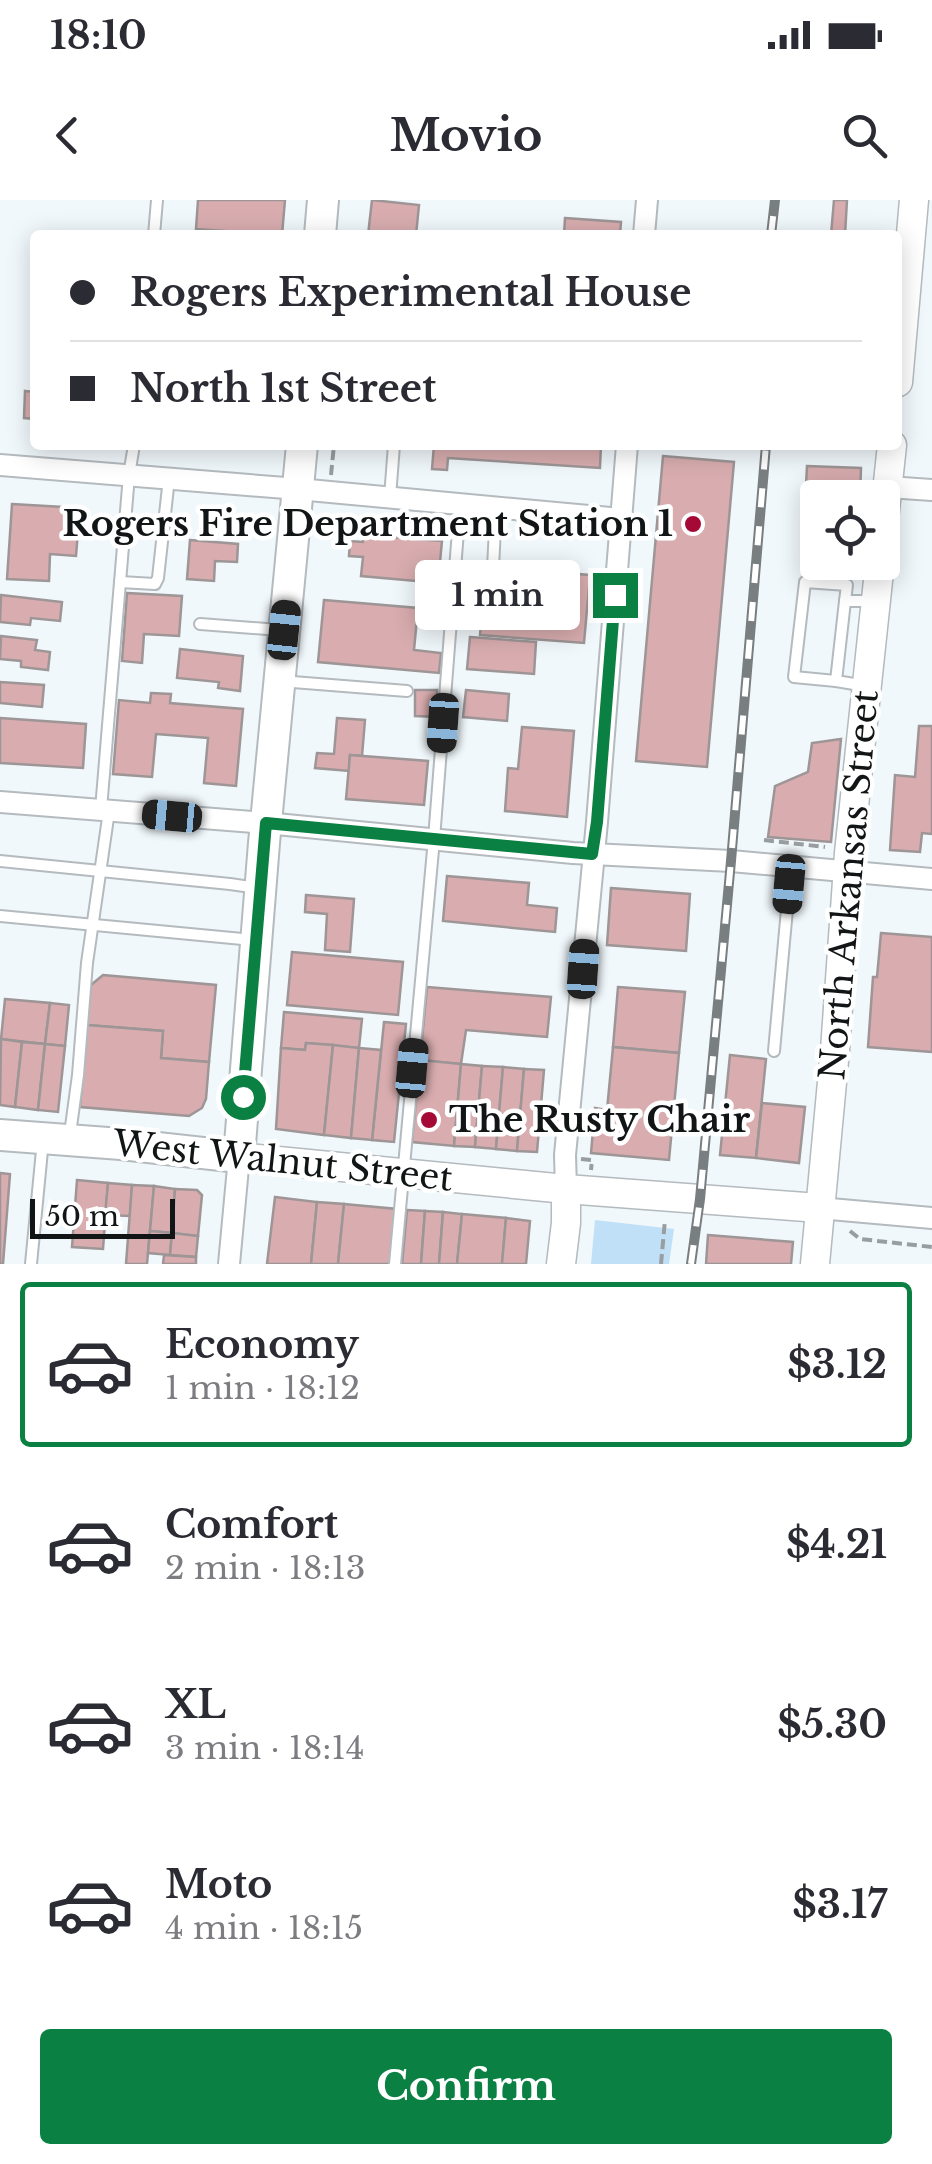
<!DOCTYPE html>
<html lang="en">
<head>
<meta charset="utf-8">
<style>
	body { margin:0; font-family:"Libre Baskerville",serif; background:#f7f7f7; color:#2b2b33; height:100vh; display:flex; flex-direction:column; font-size:38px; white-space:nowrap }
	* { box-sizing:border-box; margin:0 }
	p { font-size:32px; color:#7c7c81 }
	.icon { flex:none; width:55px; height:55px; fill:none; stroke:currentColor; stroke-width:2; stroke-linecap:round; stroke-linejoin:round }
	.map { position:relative; height:1064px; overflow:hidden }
	.side { display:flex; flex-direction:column; background:#fff; flex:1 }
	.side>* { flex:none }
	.banner { position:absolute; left:30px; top:30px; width:872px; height:220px; border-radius:10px; box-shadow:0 5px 25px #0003; display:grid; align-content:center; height:220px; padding:0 40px; background:#fff }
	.buttons { position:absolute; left:800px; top:280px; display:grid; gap:20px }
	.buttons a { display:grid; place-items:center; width:100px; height:100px; border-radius:10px; background:#fff; box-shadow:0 5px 25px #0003; font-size:50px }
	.scale { position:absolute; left:30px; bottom:25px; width:145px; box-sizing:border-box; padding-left:10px; border:5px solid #121516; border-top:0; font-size:28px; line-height:35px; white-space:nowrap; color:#121516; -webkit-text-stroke:8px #fff; paint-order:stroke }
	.end { position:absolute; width:45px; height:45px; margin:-22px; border:12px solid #0b8043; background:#fff; box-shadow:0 0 0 5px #fff }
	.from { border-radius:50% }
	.bubble { position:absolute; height:70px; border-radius:10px; background:#fff; box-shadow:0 5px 25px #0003; font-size:32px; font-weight:700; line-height:70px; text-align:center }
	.car { position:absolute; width:30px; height:60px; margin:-30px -15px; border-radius:12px; box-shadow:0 0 8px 2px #0007; background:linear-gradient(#222 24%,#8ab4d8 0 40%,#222 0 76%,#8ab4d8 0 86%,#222 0) }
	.banner b { display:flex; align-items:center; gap:35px; height:95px; font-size:38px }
	.banner b+b { border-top:2px solid #e1e1e2 }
	.banner i { width:25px; height:25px; background:#2b2b33 }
	ul { padding:18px 0 0; list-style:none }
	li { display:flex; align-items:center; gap:30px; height:165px; margin:0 20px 15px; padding:0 20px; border:5px solid transparent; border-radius:10px }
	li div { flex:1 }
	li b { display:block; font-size:38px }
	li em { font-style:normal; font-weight:700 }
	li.on { border-color:#0b8043 }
	li>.icon { width:90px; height:90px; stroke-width:1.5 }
	.button { display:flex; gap:20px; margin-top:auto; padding:20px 40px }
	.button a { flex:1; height:115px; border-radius:10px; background:#0b8043; color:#fff; font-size:40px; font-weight:700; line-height:115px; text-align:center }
	.status { display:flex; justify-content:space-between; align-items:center; height:70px; padding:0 50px; background:#fff; direction:ltr }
	.status svg { height:28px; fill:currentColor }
	header { display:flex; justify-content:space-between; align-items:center; height:130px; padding:0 40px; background:#fff; font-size:45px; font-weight:700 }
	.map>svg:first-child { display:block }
</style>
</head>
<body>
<div class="status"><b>18:10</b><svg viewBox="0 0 49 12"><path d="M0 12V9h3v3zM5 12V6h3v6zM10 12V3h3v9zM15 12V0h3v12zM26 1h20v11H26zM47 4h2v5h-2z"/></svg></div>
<header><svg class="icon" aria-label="back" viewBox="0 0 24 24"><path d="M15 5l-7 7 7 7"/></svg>Movio<svg class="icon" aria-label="search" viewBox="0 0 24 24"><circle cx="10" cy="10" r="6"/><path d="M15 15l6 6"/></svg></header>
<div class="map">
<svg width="932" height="1064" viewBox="0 0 932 1064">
	<rect width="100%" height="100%" fill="#f1f8fc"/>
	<!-- green -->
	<path fill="#c0e0f8" d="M 595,1020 L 674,1029 L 669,1064 L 591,1064 Z"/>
	<!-- building -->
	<g fill="#d9adaf" stroke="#9d9596" stroke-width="2.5">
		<path d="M 198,0 L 285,0 L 282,35 L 196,29 Z"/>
		<path d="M 372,0 L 419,5 L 416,35 L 368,35 Z"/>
		<path d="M 834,0 L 847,0 L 845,35 L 831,35 Z"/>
		<path d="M 565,18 L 621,22 L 620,35 L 564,35 Z"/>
		<path d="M 25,191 L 35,192 L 35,219 L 24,218 Z"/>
		<path d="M 434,245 L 601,245 L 600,268 L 448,258 L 447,270 L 432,269 Z"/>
		<path d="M 663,256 L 734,262 L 707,567 L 636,561 Z"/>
		<path d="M 807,266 L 861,268 L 860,298 L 818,298 L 818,304 L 805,304 Z"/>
		<path d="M 12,304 L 80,308 L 76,356 L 50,354 L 49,381 L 7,379 Z"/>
		<path d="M 364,335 L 442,341 L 438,383 L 361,376 L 363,357 L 349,356 L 350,341 L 363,342 Z"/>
		<path d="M 190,340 L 238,344 L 237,362 L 215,361 L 214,381 L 187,379 Z"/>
		<path d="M 523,370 L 590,375 L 584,443 L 480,435 L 482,412 L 519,416 Z"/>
		<path d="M 127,393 L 182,396 L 179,436 L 144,434 L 142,463 L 122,461 Z"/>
		<path d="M 1,395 L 62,402 L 60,421 L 31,418 L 30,425 L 0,422 Z"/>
		<path d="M 324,400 L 418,408 L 414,450 L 441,453 L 439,473 L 318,462 Z"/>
		<path d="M 1,436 L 37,440 L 35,450 L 50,452 L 48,470 L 21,467 L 21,461 L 0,459 Z"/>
		<path d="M 470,437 L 536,442 L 534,474 L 467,469 Z"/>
		<path d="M 180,449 L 243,456 L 240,491 L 218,488 L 219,482 L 177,478 Z"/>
		<path d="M 0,482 L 44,485 L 42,507 L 0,503 Z"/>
		<path d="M 415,490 L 437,490 L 437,517 L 415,516 Z"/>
		<path d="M 466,490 L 509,494 L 507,521 L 463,517 Z"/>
		<path d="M 151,493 L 171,494 L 170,503 L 243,509 L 236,586 L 204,583 L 208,538 L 156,534 L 152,577 L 113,574 L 119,500 L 150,503 Z"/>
		<path d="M 0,518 L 86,524 L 83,568 L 0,563 Z"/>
		<path d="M 337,518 L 365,520 L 362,556 L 350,555 L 349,571 L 315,568 L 317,553 L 334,554 Z"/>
		<path d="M 919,526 L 932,526 L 932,634 L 922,633 L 920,652 L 890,650 L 895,575 L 915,577 Z"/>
		<path d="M 522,527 L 574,531 L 567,617 L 505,611 L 508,568 L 518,569 Z"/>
		<path d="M 841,539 L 831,642 L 768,637 L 775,586 L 808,572 L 812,543 Z"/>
		<path d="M 350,555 L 428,561 L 424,605 L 346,599 Z"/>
		<path d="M 447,676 L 529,683 L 527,705 L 557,708 L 555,732 L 443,721 Z"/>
		<path d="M 611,688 L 690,694 L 686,751 L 607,745 Z"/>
		<path d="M 306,695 L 354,699 L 350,752 L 325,750 L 327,714 L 305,712 Z"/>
		<path d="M 881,733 L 932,737 L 932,852 L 868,847 L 873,777 L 877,777 Z"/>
		<path d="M 292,752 L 403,762 L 398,815 L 287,805 Z"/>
		<path d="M 103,775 L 216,785 L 209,862 L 161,858 L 163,831 L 87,825 L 91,785 Z"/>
		<path d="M 427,787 L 551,797 L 547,837 L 466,830 L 461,864 L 420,860 Z"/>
		<path d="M 618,787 L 685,792 L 679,853 L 613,847 Z"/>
		<path d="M 5,799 L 50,803 L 45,844 L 1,839 Z"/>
		<path d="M 50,803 L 69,805 L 65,846 L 45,844 Z"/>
		<path d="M 284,812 L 362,819 L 359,848 L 306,843 L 305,850 L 281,848 Z"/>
		<path d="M 384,822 L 406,824 L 394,942 L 372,940 Z"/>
		<path d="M 87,825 L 163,831 L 161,858 L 209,862 L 206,899 L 202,908 L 189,916 L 80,907 Z"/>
		<path d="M 1,839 L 22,842 L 15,907 L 0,905 Z"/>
		<path d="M 22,842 L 45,844 L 38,910 L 15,907 Z"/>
		<path d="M 306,843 L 333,845 L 324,935 L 276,929 L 281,848 L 305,850 Z"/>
		<path d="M 45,844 L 65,846 L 58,912 L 38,910 Z"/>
		<path d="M 333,845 L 359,848 L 351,938 L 324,935 Z"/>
		<path d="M 613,847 L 679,853 L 669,960 L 591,953 L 595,908 L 607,910 Z"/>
		<path d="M 359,848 L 381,850 L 372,940 L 351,938 Z"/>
		<path d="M 730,855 L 766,859 L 756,958 L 720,955 Z"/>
		<path d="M 420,860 L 461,864 L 454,946 L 412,942 Z"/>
		<path d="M 461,864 L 482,866 L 475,947 L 454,946 Z"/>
		<path d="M 482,866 L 503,867 L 496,949 L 475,947 Z"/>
		<path d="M 503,867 L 524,869 L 517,951 L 496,949 Z"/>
		<path d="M 524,869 L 544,870 L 537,952 L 517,951 Z"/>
		<path d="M 762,903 L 805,907 L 799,963 L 756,958 Z"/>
		<path d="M 0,973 L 10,974 L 3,1064 L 0,1064 Z"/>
		<path d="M 77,980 L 108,983 L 103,1049 L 72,1047 Z"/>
		<path d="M 108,983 L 132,985 L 130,1016 L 105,1015 Z"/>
		<path d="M 132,985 L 154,986 L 147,1064 L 126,1064 Z"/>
		<path d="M 154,986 L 175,989 L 172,1033 L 150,1031 Z"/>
		<path d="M 175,989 L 197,990 L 202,995 L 198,1036 L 172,1033 Z"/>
		<path d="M 275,997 L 317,1002 L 311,1064 L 267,1064 Z"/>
		<path d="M 317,1002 L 344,1004 L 338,1064 L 311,1064 Z"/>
		<path d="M 344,1004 L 397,1009 L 391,1064 L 338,1064 Z"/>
		<path d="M 407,1010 L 425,1011 L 421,1064 L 402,1064 Z"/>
		<path d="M 425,1011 L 443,1012 L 439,1064 L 421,1064 Z"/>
		<path d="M 443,1012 L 462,1014 L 457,1064 L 439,1064 Z"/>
		<path d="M 462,1014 L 506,1018 L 502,1064 L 457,1064 Z"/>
		<path d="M 506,1018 L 530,1021 L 526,1064 L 502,1064 Z"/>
		<path d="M 150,1031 L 172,1033 L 170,1055 L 148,1053 Z"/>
		<path d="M 172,1033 L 198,1036 L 196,1057 L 170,1055 Z"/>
		<path d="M 708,1035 L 793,1042 L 791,1064 L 706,1064 Z"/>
		<path d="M 164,1055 L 196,1057 L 196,1064 L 163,1064 Z"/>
	</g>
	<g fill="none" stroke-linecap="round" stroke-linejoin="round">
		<!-- service casing -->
		<g stroke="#b4babe" stroke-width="14">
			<g id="service">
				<path d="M 154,35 L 157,0"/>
				<path d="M 390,297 L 394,245"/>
				<path d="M 120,382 L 155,384 L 158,378 L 169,278"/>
				<path d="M 452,407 L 491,408 L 496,308"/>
				<path d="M 200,424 L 279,430"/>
				<path d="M 280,481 L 407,491"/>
				<path d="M 836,481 L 794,477 L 805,382 L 847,385 L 845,401"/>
				<path d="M 866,486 L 836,481 L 845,401 L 872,401"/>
				<path d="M 101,609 L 129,275 L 134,245"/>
				<path d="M 0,661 L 230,684 L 258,688"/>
				<path d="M 0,716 L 253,740"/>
				<path d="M 774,851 L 791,666"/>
				<path d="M 70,934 L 78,875 L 87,763 L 109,611"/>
				<path d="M 31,1064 L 43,940"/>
				<path d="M 395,1064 L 434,639 L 460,305"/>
			</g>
		</g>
		<!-- minor casing -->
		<g stroke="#b4babe" stroke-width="24">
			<g id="minor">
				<path d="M 644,35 L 647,0"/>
				<path d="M 0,265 L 298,289 L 621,319"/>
				<path d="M 888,287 L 932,290"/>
				<path d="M 0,602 L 266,623 L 573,653 L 731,661 L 932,679"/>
				<path d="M 566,989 L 565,955 L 597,622 L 627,245"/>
				<path d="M 819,1008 L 932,1018"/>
				<path d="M 229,1064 L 239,957"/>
			</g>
		</g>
		<!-- tertiary casing -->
		<g stroke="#b4babe" stroke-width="31">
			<g id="tertiary">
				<path d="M 898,182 L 914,0"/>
				<path d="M 882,338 L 892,245"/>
				<path d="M 239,957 L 566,989 L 819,1008"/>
				<path d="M 561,1064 L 566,1023 L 566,989"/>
				<path d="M 815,1064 L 835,850 L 849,653 L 880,362"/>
			</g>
		</g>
		<!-- secondary casing -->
		<g stroke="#b4babe" stroke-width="34">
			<g id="secondary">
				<path d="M 320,35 L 323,0"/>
				<path d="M 0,935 L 121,944 L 239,957 L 264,643 L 302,245"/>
			</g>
		</g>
		<!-- path -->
		<g stroke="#989da0" stroke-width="4" stroke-dasharray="10 5" stroke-linecap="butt">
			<path d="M 331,275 L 334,245"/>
			<path d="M 764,640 L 825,647"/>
			<path d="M 581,959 L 592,960 L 591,970"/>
			<path d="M 850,1031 L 860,1039 L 932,1047"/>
			<path d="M 661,1064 L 665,1020"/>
		</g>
		<!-- service -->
		<use href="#service" stroke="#fff" stroke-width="10"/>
		<!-- minor -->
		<use href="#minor" stroke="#fff" stroke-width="20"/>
		<!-- tertiary -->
		<use href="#tertiary" stroke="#fff" stroke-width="28"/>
		<!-- secondary -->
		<use href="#secondary" stroke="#fff" stroke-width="30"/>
		<!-- rail casing -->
		<g stroke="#797e80" stroke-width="10">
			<g id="rail">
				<path d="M 771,35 L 775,0"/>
				<path d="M 691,1064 L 700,999 L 731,661 L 766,245"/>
			</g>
		</g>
		<!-- rail -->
		<use href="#rail" stroke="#fff" stroke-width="6" stroke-dasharray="19" stroke-linecap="butt"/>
	</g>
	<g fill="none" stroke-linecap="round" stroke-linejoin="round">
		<!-- route -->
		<path stroke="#0b8043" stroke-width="12" d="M 243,897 L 266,623 L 592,654 L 597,622 L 615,395"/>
	</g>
	<!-- markers -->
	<g fill="#a50a36" stroke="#fff" stroke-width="4">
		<circle cx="693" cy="324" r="10"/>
		<circle cx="429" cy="920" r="10"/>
	</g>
	<g text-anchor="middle" stroke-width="9" stroke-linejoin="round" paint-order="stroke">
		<!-- poi labels -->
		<g font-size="35" font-weight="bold" fill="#121516" stroke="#fff" text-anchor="end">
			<text x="673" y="336">Rogers Fire Department Station 1</text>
			<text x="449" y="932" text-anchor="start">The Rusty Chair</text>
		</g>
		<!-- street labels -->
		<g font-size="35" fill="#121516" stroke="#fff">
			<text transform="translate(849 685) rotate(-85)" y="12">North Arkansas Street</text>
			<text transform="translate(283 961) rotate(6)" y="12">West Walnut Street</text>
		</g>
	</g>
</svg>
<div class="buttons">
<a><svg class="icon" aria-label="locate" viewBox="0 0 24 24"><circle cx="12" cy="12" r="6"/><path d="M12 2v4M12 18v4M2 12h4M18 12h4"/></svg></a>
</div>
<div class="scale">50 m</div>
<i class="end from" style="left:243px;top:897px"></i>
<i class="end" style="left:615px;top:395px"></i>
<div class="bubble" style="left:415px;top:360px;width:165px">1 min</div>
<i class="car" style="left:284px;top:430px;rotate:6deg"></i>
<i class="car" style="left:443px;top:523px;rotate:184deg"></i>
<i class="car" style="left:172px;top:616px;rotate:275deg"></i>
<i class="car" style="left:789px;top:684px;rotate:185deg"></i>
<i class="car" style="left:583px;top:769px;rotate:4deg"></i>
<i class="car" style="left:412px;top:868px;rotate:5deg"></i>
<div class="banner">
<b><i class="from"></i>Rogers Experimental House</b>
<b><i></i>North 1st Street</b>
</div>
</div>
<section class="side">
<ul>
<li class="on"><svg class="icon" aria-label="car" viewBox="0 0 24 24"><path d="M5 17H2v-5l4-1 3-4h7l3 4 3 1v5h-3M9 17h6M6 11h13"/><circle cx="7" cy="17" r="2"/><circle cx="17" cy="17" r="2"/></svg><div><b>Economy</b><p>1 min · 18:12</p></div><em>$3.12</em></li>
<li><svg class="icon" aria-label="car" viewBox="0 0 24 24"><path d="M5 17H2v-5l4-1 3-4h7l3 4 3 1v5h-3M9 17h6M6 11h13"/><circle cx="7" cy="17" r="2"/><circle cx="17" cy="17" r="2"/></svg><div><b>Comfort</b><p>2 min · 18:13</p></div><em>$4.21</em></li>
<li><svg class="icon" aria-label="car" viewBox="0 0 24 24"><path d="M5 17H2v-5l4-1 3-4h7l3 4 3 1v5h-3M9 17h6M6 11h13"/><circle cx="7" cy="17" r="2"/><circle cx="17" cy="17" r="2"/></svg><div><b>XL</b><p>3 min · 18:14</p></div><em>$5.30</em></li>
<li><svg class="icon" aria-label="car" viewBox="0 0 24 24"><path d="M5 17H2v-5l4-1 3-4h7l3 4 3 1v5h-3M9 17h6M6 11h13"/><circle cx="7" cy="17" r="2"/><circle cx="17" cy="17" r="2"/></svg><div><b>Moto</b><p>4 min · 18:15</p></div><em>$3.17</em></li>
</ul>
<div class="button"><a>Confirm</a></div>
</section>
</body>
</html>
